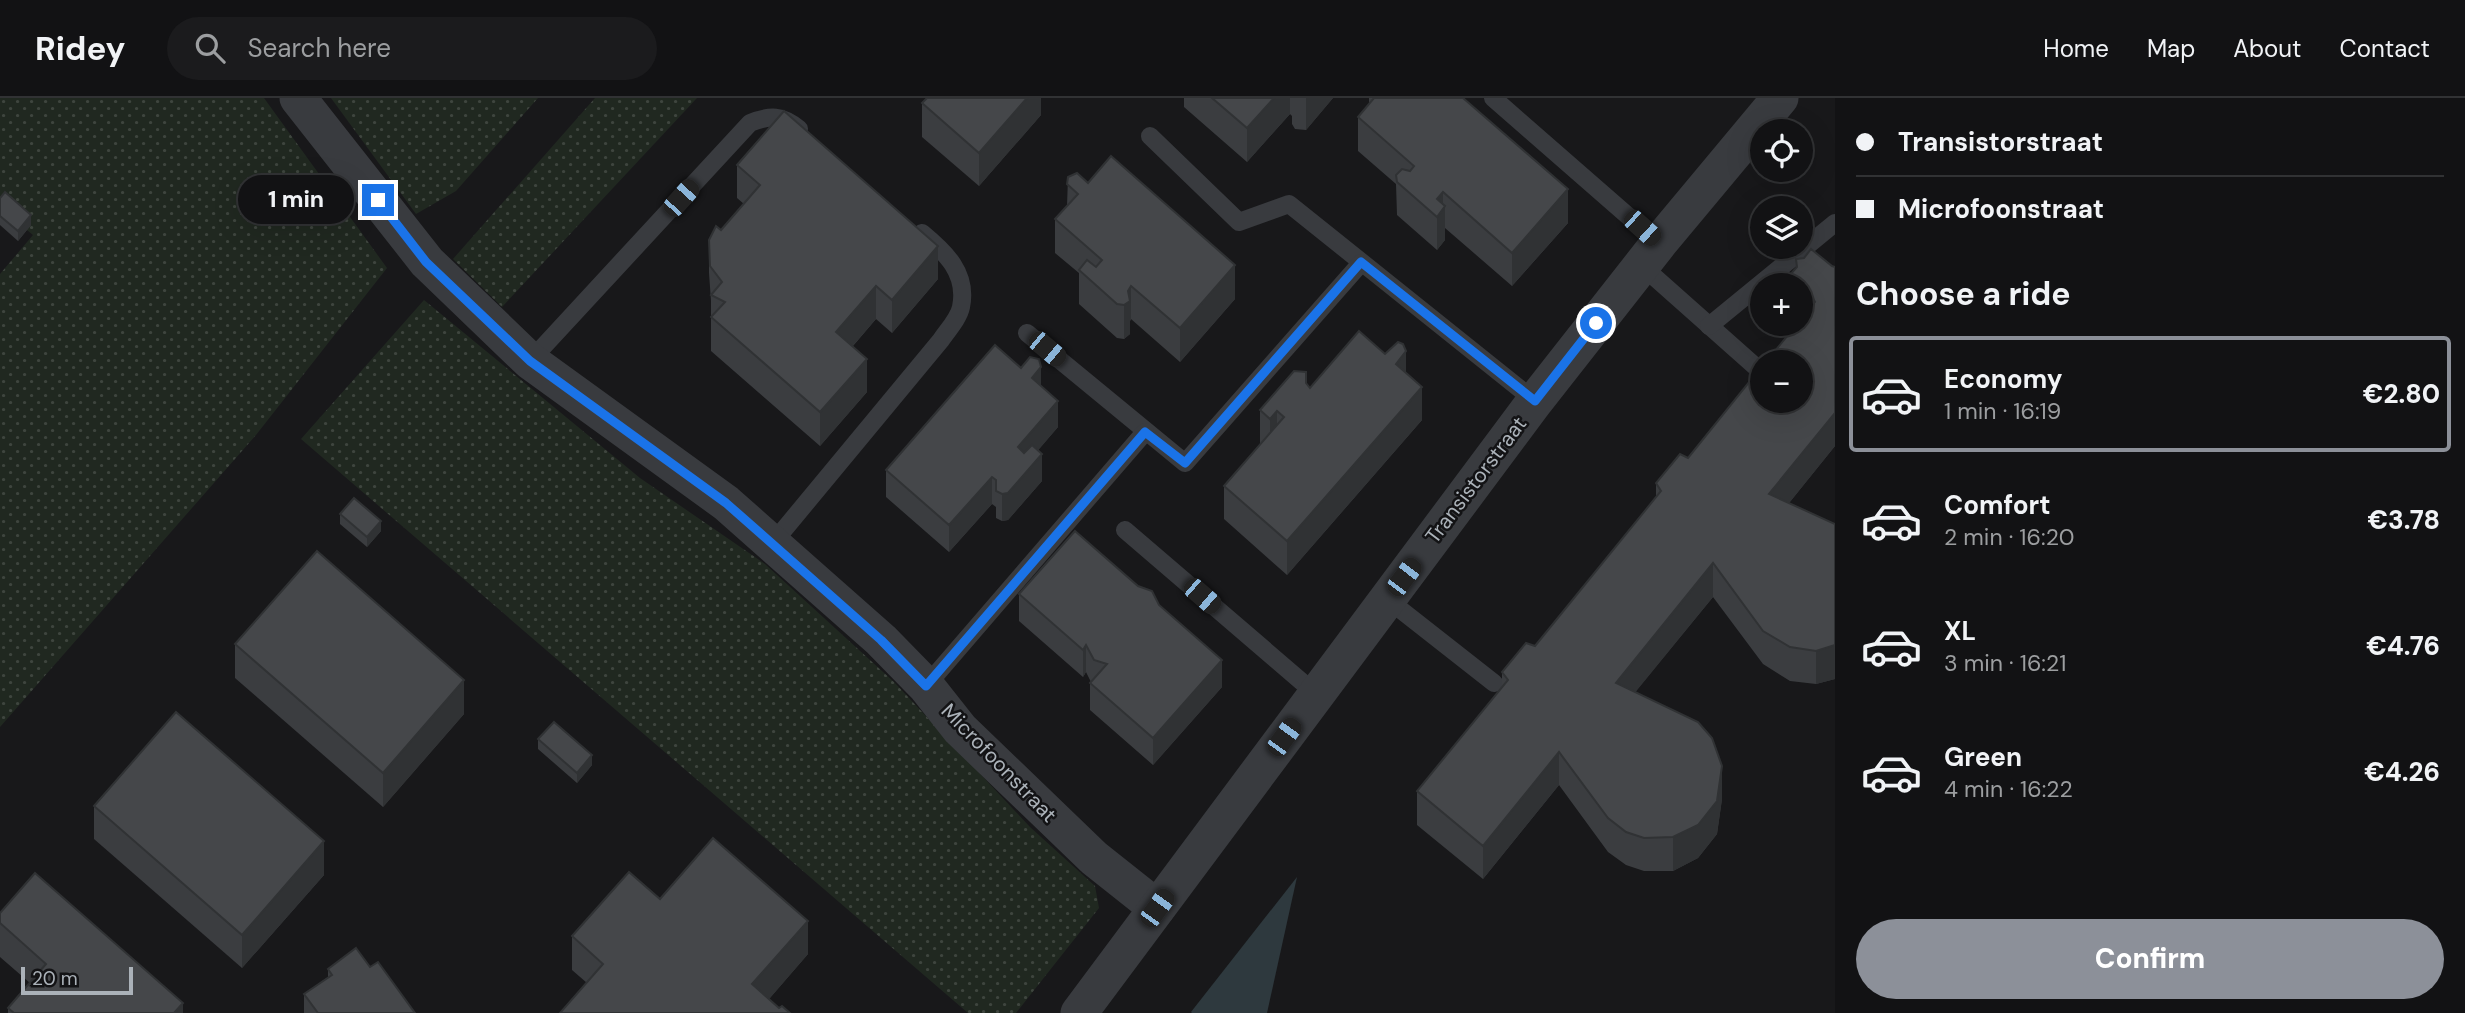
<!DOCTYPE html>
<html lang="en">
<head>
<meta charset="utf-8">
<style>
	body { margin:0; font-family:"DM Sans",sans-serif; background:#1b1b1d; color:#f1f3f6; height:100vh; display:flex; flex-direction:column; font-size:26px; white-space:nowrap }
	* { box-sizing:border-box; margin:0 }
	p { font-size:23px; color:#9c9ea0 }
	.icon { flex:none; width:38px; height:38px; fill:none; stroke:currentColor; stroke-width:2; stroke-linecap:round; stroke-linejoin:round }
	.map { position:relative; flex:1; overflow:hidden }
	.drawer { display:flex; flex-direction:column; background:#121214; width:630px }
	.drawer>* { flex:none }
	.top-card { display:grid; align-content:center; height:154px; padding:0 21px; background:#121214 }
	.tools { position:absolute; left:1750px; top:21px; display:grid; gap:14px }
	.tools a { display:grid; place-items:center; width:63px; height:63px; border-radius:50%; background:#121214; box-shadow:0 7px 28px #0002,0 0 0 2px #313234; font-size:35px }
	.scale { position:absolute; left:21px; bottom:18px; width:112px; box-sizing:border-box; padding-left:7px; border:4px solid #abb2b9; border-top:0; font-size:19px; line-height:24px; white-space:nowrap; color:#abb2b9; -webkit-text-stroke:5px #131315; paint-order:stroke }
	.end { position:absolute; width:32px; height:32px; margin:-16px; border:9px solid #1a73e8; background:#fff; box-shadow:0 0 0 4px #fff }
	.from { border-radius:50% }
	.bubble { position:absolute; height:49px; border-radius:24px; background:#121214; box-shadow:0 7px 28px #0002,0 0 0 2px #313234; font-size:23px; font-weight:800; line-height:49px; text-align:center }
	.car { position:absolute; width:21px; height:42px; margin:-21px -10px; border-radius:9px; box-shadow:0 0 5px 2px #0007; background:linear-gradient(#222 24%,#8ab4d8 0 40%,#222 0 76%,#8ab4d8 0 86%,#222 0) }
	.top-card b { display:flex; align-items:center; gap:24px; height:66px; font-size:26px }
	.top-card b+b { border-top:2px solid #313234 }
	.top-card i { width:18px; height:18px; background:#f1f3f6 }
	ul { padding:0; list-style:none }
	li { display:flex; align-items:center; gap:21px; height:116px; margin:0 14px 10px; padding:0 7px; border:4px solid transparent; border-radius:7px }
	li div { flex:1 }
	li b { display:block; font-size:26px }
	li em { font-style:normal; font-weight:800 }
	li.current { border-color:#8c9099 }
	li>.icon { width:63px; height:63px; stroke-width:1.5 }
	h2 { padding:0 21px; font-size:32px; line-height:84px }
	.button { display:flex; gap:14px; margin-top:auto; padding:14px 21px }
	.button a { flex:1; height:80px; border-radius:42px; background:#8c9099; color:#fff; font-size:28px; font-weight:800; line-height:80px; text-align:center }
	header { display:flex; align-items:center; gap:42px; box-sizing:border-box; height:98px; padding:0 35px; background:#121214; border-bottom:2px solid #313234 }
	header strong { font-size:33px }
	nav { display:flex; gap:38px; margin-inline-start:auto; font-size:24px }
	.search { width:490px; height:63px; background:#1b1b1d; display:flex; align-items:center; gap:18px; box-sizing:border-box; padding:0 24px; border-radius:38px; color:#9c9ea0; font-size:26px }
	main { display:flex; flex:1; min-height:0 }
	.map>svg:first-child { display:block }
</style>
</head>
<body>
<header>
<strong>Ridey</strong>
<div class="search"><svg class="icon" aria-label="search" viewBox="0 0 24 24"><circle cx="10" cy="10" r="6"/><path d="M15 15l6 6"/></svg>Search here</div>
<nav><a>Home</a><a>Map</a><a>About</a><a>Contact</a></nav>
</header>
<main>
<div class="map">
<svg width="1835" height="915" viewBox="0 0 1835 915">
	<defs>
		<pattern id="grass-dots" width="8" height="8" patternUnits="userSpaceOnUse" patternTransform="scale(1.75)"><rect width="8" height="8" fill="#202820"/><path d="M2 2h.1M6 6h.1" fill="none" stroke="#3e453e" stroke-width="1.8" stroke-linecap="round"/></pattern>
	</defs>
	<rect width="100%" height="100%" fill="#18181a"/>
	<!-- grass -->
	<g fill="url(#grass-dots)">
		<path d="M 0,0 L 264,0 L 387,170 L 256,337 L 0,629 L 0,176 L 33,137 L 0,110 Z"/>
		<path d="M 331,0 L 538,0 L 456,93 L 416,116 Z"/>
		<path d="M 595,0 L 697,0 L 502,209 L 453,161 Z"/>
		<path d="M 424,202 L 640,380 L 765,466 L 894,584 L 1030,729 L 1095,788 L 1099,810 L 1016,915 L 968,915 L 301,341 Z"/>
	</g>
	<!-- water -->
	<path fill="#2e393e" d="M 1297,779 L 1267,915 L 1192,915 L 1191,914 Z"/>
	<g fill="none" stroke-linecap="round" stroke-linejoin="round">
		<!-- lane -->
		<g stroke="#393b3f" stroke-width="18">
			<path d="M 1493,0 L 1659,145"/>
			<path d="M 1150,38 L 1239,124 L 1289,106 L 1535,303"/>
			<path d="M 1641,167 L 1757,270"/>
			<path d="M 1709,228 L 1835,125"/>
			<path d="M 1027,235 L 1185,365 L 1361,165"/>
			<path d="M 530,263 L 750,25 C 770,17 782,17 799,31"/>
			<path d="M 1125,432 L 1316,596"/>
			<path d="M 772,446 L 941,242 C 947,233 959,220 961,209 C 968,175 945,154 922,135"/>
			<path d="M 1387,501 L 1494,585"/>
			<path d="M 926,588 L 1145,334"/>
		</g>
		<!-- street -->
		<g stroke="#393b3f" stroke-width="37">
			<path d="M 298,0 L 427,164 L 530,263 L 726,405 L 881,542 L 926,588 L 960,631 L 1094,760 L 1157,810"/>
			<path d="M 1079,915 L 1535,303 L 1659,145 L 1780,0"/>
		</g>
	</g>
	<!-- wall -->
	<g fill="#3b3d40">
		<path d="M 1041,0 L 1041,17 L 979,88 L 922,39 L 922,5 Z"/>
		<path d="M 1184,0 L 1333,0 L 1306,32 L 1295,31 L 1292,26 L 1292,18 L 1290,16 L 1247,64 L 1184,9 Z"/>
		<path d="M 1369,0 L 1463,0 L 1568,125 L 1512,188 L 1445,130 L 1445,142 L 1437,152 L 1397,117 L 1396,86 L 1358,53 L 1358,19 L 1369,6 Z"/>
		<path d="M 737,67 L 938,181 L 892,235 L 876,221 L 853,248 L 867,294 L 820,348 L 711,253 L 711,203 L 709,175 L 709,142 L 721,132 L 744,106 L 737,100 Z"/>
		<path d="M 1068,79 L 1235,201 L 1180,264 L 1131,221 L 1130,223 L 1130,236 L 1124,241 L 1117,240 L 1079,206 L 1079,175 L 1055,155 L 1055,121 L 1067,108 Z"/>
		<path d="M 0,100 L 31,127 L 18,143 L 0,127 Z"/>
		<path d="M 1796,161 L 1835,169 L 1835,348 L 1789,405 L 1835,426 L 1835,581 L 1816,586 L 1790,583 L 1763,566 L 1713,499 L 1635,594 L 1722,701 L 1717,736 L 1698,760 L 1673,773 L 1644,773 L 1626,767 L 1608,754 L 1559,687 L 1483,781 L 1417,727 L 1417,693 L 1502,589 L 1502,574 L 1535,548 L 1656,399 L 1656,385 L 1688,360 L 1801,226 L 1801,187 L 1789,187 L 1789,178 L 1796,170 Z"/>
		<path d="M 1021,270 L 1041,288 L 1058,329 L 1038,352 L 1042,383 L 1008,422 L 1002,423 L 996,420 L 996,409 L 992,406 L 949,454 L 886,399 L 886,372 Z"/>
		<path d="M 1306,285 L 1310,290 L 1422,322 L 1287,477 L 1224,421 L 1224,388 L 1260,346 L 1260,312 Z"/>
		<path d="M 340,416 L 381,433 L 367,449 L 340,426 Z"/>
		<path d="M 1138,488 L 1159,507 L 1222,589 L 1153,667 L 1090,612 L 1090,585 L 1091,584 L 1086,574 L 1083,579 L 1019,523 L 1019,496 Z"/>
		<path d="M 235,546 L 464,616 L 383,709 L 235,580 Z"/>
		<path d="M 538,641 L 592,667 L 577,685 L 538,651 Z"/>
		<path d="M 94,708 L 324,777 L 242,870 L 94,741 Z"/>
		<path d="M 660,801 L 808,856 L 769,901 L 779,910 L 587,885 L 572,872 L 572,838 Z"/>
		<path d="M 0,825 L 183,915 L 8,915 L 8,910 L 30,885 L 0,859 Z"/>
		<path d="M 370,869 L 415,915 L 304,915 L 304,896 L 328,879 L 328,871 Z"/>
	</g>
	<!-- shaded-wall -->
	<g fill="#303234">
		<path d="M 1027,0 L 1041,0 L 1041,17 L 979,88 L 979,55 Z"/>
		<path d="M 1274,0 L 1290,0 L 1290,16 L 1247,64 L 1247,30 Z"/>
		<path d="M 1306,0 L 1333,0 L 1306,32 Z"/>
		<path d="M 1568,91 L 1568,125 L 1512,188 L 1512,155 Z"/>
		<path d="M 1443,94 L 1443,111 L 1445,108 L 1445,142 L 1437,152 L 1437,101 Z"/>
		<path d="M 31,117 L 31,127 L 18,143 L 18,133 Z"/>
		<path d="M 938,148 L 938,181 L 892,235 L 892,202 Z"/>
		<path d="M 1235,167 L 1235,201 L 1180,264 L 1180,230 Z"/>
		<path d="M 876,188 L 876,221 L 836,267 L 836,234 Z"/>
		<path d="M 1131,188 L 1131,221 L 1130,223 L 1130,236 L 1124,241 L 1124,207 L 1128,193 Z"/>
		<path d="M 1406,253 L 1406,286 L 1396,266 Z"/>
		<path d="M 867,261 L 867,294 L 820,348 L 820,314 Z"/>
		<path d="M 1041,269 L 1041,296 L 1032,280 Z"/>
		<path d="M 1422,289 L 1422,322 L 1287,477 L 1287,443 Z"/>
		<path d="M 1058,303 L 1058,329 L 1018,376 L 1018,349 Z"/>
		<path d="M 1277,313 L 1277,346 L 1270,354 L 1270,321 Z"/>
		<path d="M 1835,315 L 1835,348 L 1769,430 L 1769,396 Z"/>
		<path d="M 1042,356 L 1042,383 L 1008,422 L 1002,423 L 1002,396 Z"/>
		<path d="M 992,379 L 992,406 L 949,454 L 949,427 Z"/>
		<path d="M 381,423 L 381,433 L 367,449 L 367,439 Z"/>
		<path d="M 1713,465 L 1713,499 L 1616,618 L 1616,585 Z"/>
		<path d="M 1086,547 L 1086,574 L 1083,579 L 1083,552 Z"/>
		<path d="M 1835,547 L 1835,581 L 1816,586 L 1816,553 Z"/>
		<path d="M 1222,562 L 1222,589 L 1153,667 L 1153,640 Z"/>
		<path d="M 464,582 L 464,616 L 383,709 L 383,675 Z"/>
		<path d="M 1559,654 L 1559,687 L 1483,781 L 1483,748 Z"/>
		<path d="M 592,657 L 592,667 L 577,685 L 577,675 Z"/>
		<path d="M 1722,668 L 1722,701 L 1717,736 L 1698,760 L 1673,773 L 1673,739 Z"/>
		<path d="M 324,743 L 324,777 L 242,870 L 242,837 Z"/>
		<path d="M 808,823 L 808,856 L 757,915 L 752,886 Z"/>
		<path d="M 183,905 L 183,915 L 174,915 Z"/>
	</g>
	<!-- building -->
	<g fill="#45474a" stroke="#303234" stroke-width="2">
		<path d="M 927,0 L 1027,0 L 979,55 L 922,5 Z"/>
		<path d="M 1212,0 L 1274,0 L 1247,30 Z"/>
		<path d="M 1374,0 L 1463,0 L 1568,91 L 1512,155 L 1443,94 L 1437,101 L 1445,108 L 1437,119 L 1397,84 L 1396,77 L 1402,71 L 1410,73 L 1414,68 L 1358,19 Z"/>
		<path d="M 784,13 L 938,148 L 892,202 L 876,188 L 836,234 L 867,261 L 820,314 L 711,219 L 725,204 L 711,197 L 722,184 L 710,168 L 709,142 L 716,128 L 721,132 L 760,87 L 737,67 Z"/>
		<path d="M 1111,58 L 1235,167 L 1180,230 L 1131,188 L 1128,193 L 1130,203 L 1124,207 L 1117,206 L 1079,172 L 1087,162 L 1096,169 L 1102,162 L 1055,121 L 1078,96 L 1067,86 L 1068,79 L 1077,75 L 1088,85 Z"/>
		<path d="M 5,94 L 31,117 L 18,133 L 0,118 L 0,100 Z"/>
		<path d="M 1811,151 L 1832,168 L 1835,169 L 1835,315 L 1769,396 L 1835,426 L 1835,547 L 1816,553 L 1790,549 L 1763,533 L 1713,465 L 1616,585 L 1698,624 L 1712,640 L 1722,668 L 1717,703 L 1698,727 L 1673,739 L 1644,740 L 1626,734 L 1608,720 L 1559,654 L 1483,748 L 1417,693 L 1508,582 L 1502,574 L 1526,545 L 1535,548 L 1661,393 L 1656,385 L 1680,356 L 1688,360 L 1762,268 L 1762,303 L 1801,303 L 1801,264 L 1766,264 L 1797,226 L 1801,226 L 1801,221 L 1815,204 L 1810,195 L 1789,178 L 1797,169 L 1796,161 L 1804,160 Z"/>
		<path d="M 1359,233 L 1385,256 L 1398,244 L 1403,246 L 1406,253 L 1396,266 L 1422,289 L 1287,443 L 1224,388 L 1284,319 L 1277,313 L 1270,321 L 1260,312 L 1294,273 L 1306,274 L 1306,285 L 1310,290 Z"/>
		<path d="M 995,247 L 1021,270 L 1030,259 L 1039,261 L 1041,269 L 1032,280 L 1058,303 L 1018,349 L 1024,355 L 1032,347 L 1042,356 L 1008,395 L 1002,396 L 996,393 L 996,382 L 992,379 L 949,427 L 886,372 Z"/>
		<path d="M 354,400 L 381,423 L 367,439 L 340,416 Z"/>
		<path d="M 1075,433 L 1138,488 L 1152,493 L 1159,507 L 1222,562 L 1153,640 L 1090,585 L 1107,566 L 1094,562 L 1086,547 L 1083,552 L 1019,496 Z"/>
		<path d="M 317,453 L 464,582 L 383,675 L 235,546 Z"/>
		<path d="M 176,614 L 324,743 L 242,837 L 94,708 Z"/>
		<path d="M 554,624 L 592,657 L 577,675 L 538,641 Z"/>
		<path d="M 713,740 L 808,823 L 752,886 L 779,910 L 782,908 L 790,915 L 560,915 L 603,866 L 572,838 L 629,774 L 660,801 Z"/>
		<path d="M 35,775 L 183,905 L 174,915 L 14,915 L 8,910 L 46,866 L 0,825 L 0,815 Z"/>
		<path d="M 356,850 L 370,869 L 378,864 L 415,915 L 318,915 L 304,896 L 332,877 L 328,871 Z"/>
	</g>
	<g fill="none" stroke-linecap="round" stroke-linejoin="round">
		<!-- route -->
		<path stroke="#1a73e8" stroke-width="9" d="M 378,102 L 426,164 L 530,263 L 726,405 L 881,542 L 926,588 L 1145,334 L 1185,365 L 1361,164 L 1535,303 L 1596,225"/>
	</g>
	<g text-anchor="middle" stroke-width="5" stroke-linejoin="round" paint-order="stroke">
		<!-- street labels -->
		<g font-size="21" fill="#abb2b9" stroke="#131315">
			<text transform="translate(1476 382) rotate(-53)" y="7">Transistorstraat</text>
			<text transform="translate(999 665) rotate(46)" y="7">Microfoonstraat</text>
		</g>
	</g>
</svg>
<div class="tools">
<a><svg class="icon" aria-label="locate" viewBox="0 0 24 24"><circle cx="12" cy="12" r="6"/><path d="M12 2v4M12 18v4M2 12h4M18 12h4"/></svg></a>
<a><svg class="icon" aria-label="layers" viewBox="0 0 24 24"><path d="M12 4l9 5-9 5-9-5zM3 14l9 5 9-5"/></svg></a>
<a>+</a>
<a>−</a>
</div>
<div class="scale">20 m</div>
<i class="end from" style="left:1596px;top:225px"></i>
<i class="end" style="left:378px;top:102px"></i>
<div class="bubble" style="left:238px;top:77px;width:116px">1 min</div>
<i class="car" style="left:681px;top:100px;rotate:42deg"></i>
<i class="car" style="left:1642px;top:130px;rotate:132deg"></i>
<i class="car" style="left:1047px;top:251px;rotate:130deg"></i>
<i class="car" style="left:1404px;top:479px;rotate:37deg"></i>
<i class="car" style="left:1202px;top:498px;rotate:131deg"></i>
<i class="car" style="left:1284px;top:639px;rotate:36deg"></i>
<i class="car" style="left:1157px;top:810px;rotate:36deg"></i>
</div>
<section class="drawer">
<div class="top-card">
<b><i class="from"></i>Transistorstraat</b>
<b><i></i>Microfoonstraat</b>
</div>
<h2>Choose a ride</h2>
<ul>
<li class="current"><svg class="icon" aria-label="car" viewBox="0 0 24 24"><path d="M5 17H2v-5l4-1 3-4h7l3 4 3 1v5h-3M9 17h6M6 11h13"/><circle cx="7" cy="17" r="2"/><circle cx="17" cy="17" r="2"/></svg><div><b>Economy</b><p>1 min · 16:19</p></div><em>€2.80</em></li>
<li><svg class="icon" aria-label="car" viewBox="0 0 24 24"><path d="M5 17H2v-5l4-1 3-4h7l3 4 3 1v5h-3M9 17h6M6 11h13"/><circle cx="7" cy="17" r="2"/><circle cx="17" cy="17" r="2"/></svg><div><b>Comfort</b><p>2 min · 16:20</p></div><em>€3.78</em></li>
<li><svg class="icon" aria-label="car" viewBox="0 0 24 24"><path d="M5 17H2v-5l4-1 3-4h7l3 4 3 1v5h-3M9 17h6M6 11h13"/><circle cx="7" cy="17" r="2"/><circle cx="17" cy="17" r="2"/></svg><div><b>XL</b><p>3 min · 16:21</p></div><em>€4.76</em></li>
<li><svg class="icon" aria-label="car" viewBox="0 0 24 24"><path d="M5 17H2v-5l4-1 3-4h7l3 4 3 1v5h-3M9 17h6M6 11h13"/><circle cx="7" cy="17" r="2"/><circle cx="17" cy="17" r="2"/></svg><div><b>Green</b><p>4 min · 16:22</p></div><em>€4.26</em></li>
</ul>
<div class="button"><a>Confirm</a></div>
</section>
</main>
</body>
</html>
